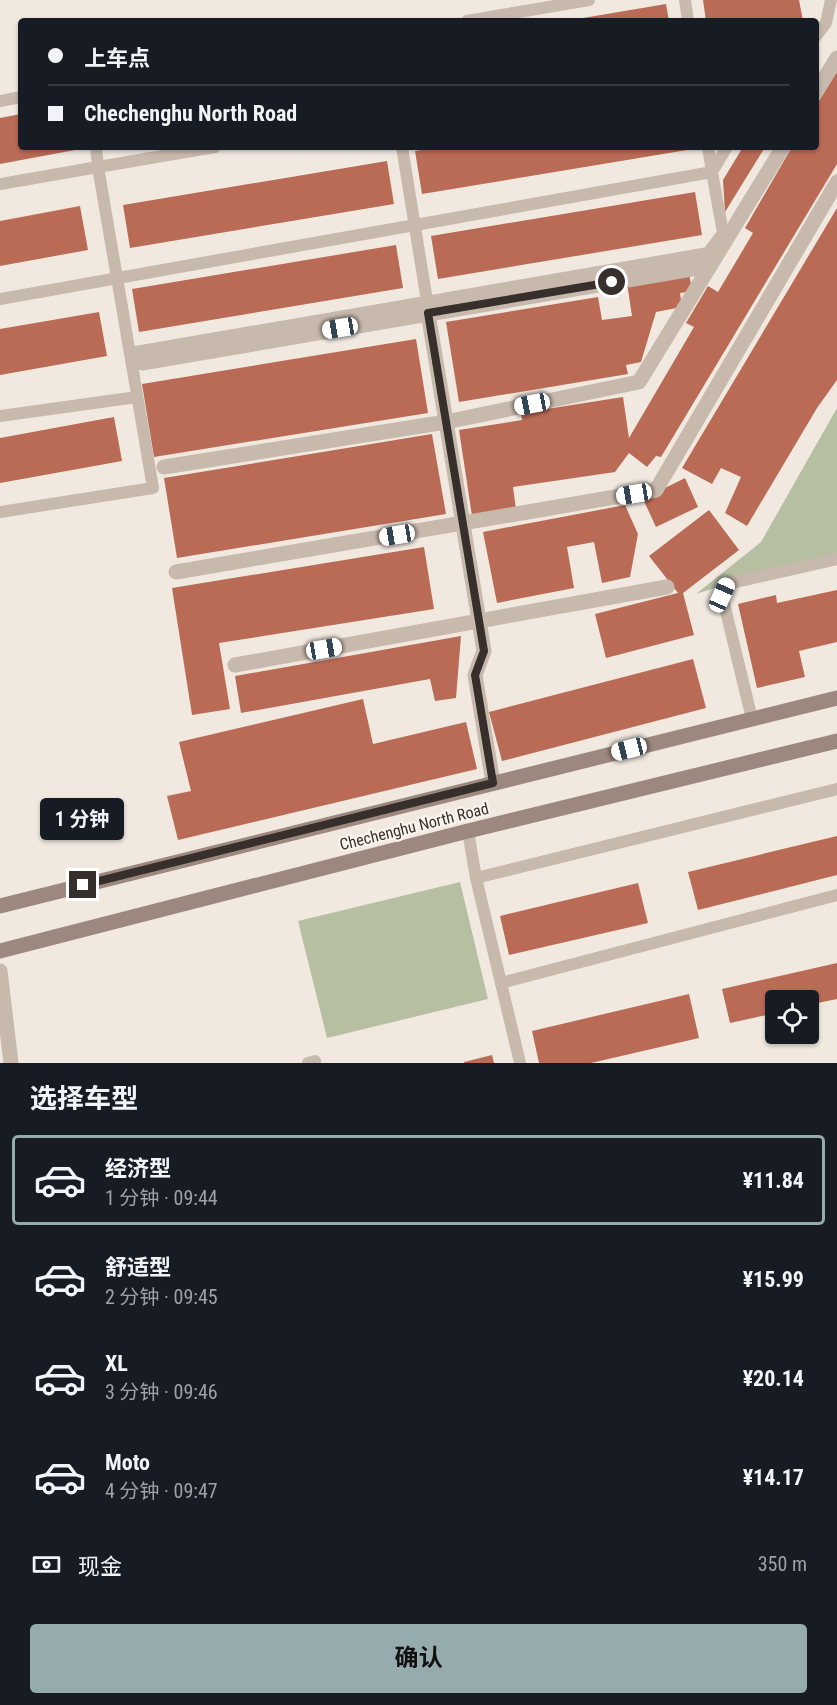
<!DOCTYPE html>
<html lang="zh">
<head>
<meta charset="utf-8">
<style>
	body { margin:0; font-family:"Roboto Condensed","Noto Sans SC",sans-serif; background:#242831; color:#f1f3f6; height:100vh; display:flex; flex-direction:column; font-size:22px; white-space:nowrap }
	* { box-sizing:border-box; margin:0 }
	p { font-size:20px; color:#9ea1a6 }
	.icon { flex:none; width:33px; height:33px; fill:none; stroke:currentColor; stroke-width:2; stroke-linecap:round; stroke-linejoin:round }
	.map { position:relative; height:1063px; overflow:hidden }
	.drawer { display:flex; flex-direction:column; background:#171b24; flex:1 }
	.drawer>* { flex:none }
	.top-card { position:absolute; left:18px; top:18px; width:801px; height:132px; border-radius:6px; box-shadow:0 2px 4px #0004; display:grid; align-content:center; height:132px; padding:0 30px; background:#171b24 }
	.controls { position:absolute; left:765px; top:990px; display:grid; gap:12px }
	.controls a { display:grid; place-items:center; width:54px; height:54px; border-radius:6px; background:#171b24; box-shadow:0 2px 4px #0004; font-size:30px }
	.end { position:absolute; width:27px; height:27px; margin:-14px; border:8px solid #372f2b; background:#fff; box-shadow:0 0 0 3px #fff }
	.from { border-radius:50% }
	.bubble { position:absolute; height:42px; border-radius:6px; background:#171b24; box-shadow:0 2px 4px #0004; font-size:20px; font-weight:700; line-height:42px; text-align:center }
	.car { position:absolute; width:18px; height:36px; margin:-18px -9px; border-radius:8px; box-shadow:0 0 4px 2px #0007; background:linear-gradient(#fff 24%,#345 0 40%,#fff 0 76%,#345 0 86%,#fff 0) }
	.top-card b { display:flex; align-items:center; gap:21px; height:57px; font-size:22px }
	.top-card b+b { border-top:2px solid #363941 }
	.top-card i { width:15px; height:15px; background:#f1f3f6 }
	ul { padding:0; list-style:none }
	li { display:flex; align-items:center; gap:18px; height:90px; margin:0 12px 9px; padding:0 18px; border:3px solid transparent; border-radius:6px }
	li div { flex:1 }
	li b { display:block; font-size:22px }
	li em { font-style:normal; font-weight:700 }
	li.active { border-color:#95abae }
	li>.icon { width:54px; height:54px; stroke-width:1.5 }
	h2 { padding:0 30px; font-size:27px; line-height:72px }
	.pay { display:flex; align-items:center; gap:15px; height:66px; padding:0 30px; font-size:22px }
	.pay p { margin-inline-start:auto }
	.action { display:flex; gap:12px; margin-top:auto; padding:12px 30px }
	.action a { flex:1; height:69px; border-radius:6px; background:#95abae; color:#111; font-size:24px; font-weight:700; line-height:69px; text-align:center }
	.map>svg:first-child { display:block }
</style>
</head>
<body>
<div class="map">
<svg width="837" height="1063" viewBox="0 0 837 1063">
	<rect width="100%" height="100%" fill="#f1e9e0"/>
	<!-- green -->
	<g fill="#b6bfa2">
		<path d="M 837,408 L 837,559 L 727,584 L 696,594 L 761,542 Z"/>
		<path d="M 460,882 L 488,999 L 327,1038 L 298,921 Z"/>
	</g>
	<!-- building -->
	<g fill="#ba6b55">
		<path d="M 703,0 L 799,0 L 803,21 L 706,21 Z"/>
		<path d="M 666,4 L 669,21 L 571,21 L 571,20 Z"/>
		<path d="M 837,70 L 837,164 L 661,457 L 656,456 L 647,467 L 629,453 L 615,472 L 513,487 L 516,509 L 472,516 L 459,430 L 522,420 L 521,413 L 623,397 L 629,438 L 694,327 L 686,323 L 708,286 L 718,292 L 753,233 L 745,228 L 792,147 L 816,147 L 816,106 Z"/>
		<path d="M 21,114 L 21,147 L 75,147 L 75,150 L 0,164 L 0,118 Z"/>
		<path d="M 441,147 L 686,147 L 687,150 L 422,194 L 415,151 Z"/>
		<path d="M 743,147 L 765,147 L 725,212 L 723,180 Z"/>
		<path d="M 387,161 L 394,204 L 130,248 L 123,205 Z"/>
		<path d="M 695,192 L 702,235 L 438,279 L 431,236 Z"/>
		<path d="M 80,206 L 88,250 L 0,266 L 0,221 Z"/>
		<path d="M 837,208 L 837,380 L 817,408 L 747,526 L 725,513 L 741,477 L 721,468 L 712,484 L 682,468 Z"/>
		<path d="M 396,245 L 403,288 L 139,332 L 132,289 Z"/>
		<path d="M 689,272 L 692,291 L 680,293 L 682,307 L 656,312 L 641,362 L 626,365 L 628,374 L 459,402 L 446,322 L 598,297 L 602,320 L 632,316 L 627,283 Z"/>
		<path d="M 99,312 L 107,356 L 0,375 L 0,329 Z"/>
		<path d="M 416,339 L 428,413 L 154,457 L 142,384 Z"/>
		<path d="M 114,417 L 122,461 L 0,483 L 0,438 Z"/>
		<path d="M 432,434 L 446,514 L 177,558 L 164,478 Z"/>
		<path d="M 685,478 L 698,507 L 656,527 L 643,499 Z"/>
		<path d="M 625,505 L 638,534 L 630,577 L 602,583 L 594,542 L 567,547 L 574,588 L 497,603 L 483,532 Z"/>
		<path d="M 709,510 L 739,550 L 683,593 L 694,635 L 606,658 L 595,614 L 678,593 L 649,556 Z"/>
		<path d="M 424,547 L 434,609 L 219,643 L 230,709 L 192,715 L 172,588 Z"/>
		<path d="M 837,590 L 837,642 L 799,651 L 805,677 L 757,688 L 738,604 L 776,595 L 777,603 Z"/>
		<path d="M 461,636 L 456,698 L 435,701 L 430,679 L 241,713 L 235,676 Z"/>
		<path d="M 693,659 L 706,708 L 502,761 L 489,712 Z"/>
		<path d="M 363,699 L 373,744 L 466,722 L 477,769 L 178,840 L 167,796 L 191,791 L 179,742 Z"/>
		<path d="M 837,836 L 837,875 L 698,910 L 688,872 Z"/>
		<path d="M 638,883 L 648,923 L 509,955 L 500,916 Z"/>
		<path d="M 837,963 L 837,999 L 808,1005 L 808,1000 L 776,1000 L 776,1013 L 730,1023 L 722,989 Z"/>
		<path d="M 689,994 L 699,1038 L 591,1063 L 539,1063 L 532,1031 Z"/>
		<path d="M 492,1055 L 494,1063 L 464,1063 L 464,1062 Z"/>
	</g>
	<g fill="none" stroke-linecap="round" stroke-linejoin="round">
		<!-- lane -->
		<g stroke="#c8b9ad" stroke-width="12">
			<path d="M 685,0 L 688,21"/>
			<path d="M 467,21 L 589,0"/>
			<path d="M 816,36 L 826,23 L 831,0"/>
			<path d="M 0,101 L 21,97"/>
			<path d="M 402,147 L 427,301"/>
			<path d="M 0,184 L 98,167 L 96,147"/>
			<path d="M 0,299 L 712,172 L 708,147"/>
			<path d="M 130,353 L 708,253 L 723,233 L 712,172 L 727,147"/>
			<path d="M 0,416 L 137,397"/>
			<path d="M 0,512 L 153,488 L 98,167 L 215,147"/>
			<path d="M 752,719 L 722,595 L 727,584 L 837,559"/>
			<path d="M 468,831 L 476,878 L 837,789"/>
			<path d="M 476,878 L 501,983"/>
			<path d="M 308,1063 L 315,1061 L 315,1063"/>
			<path d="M 520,1063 L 501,983 L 837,895"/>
		</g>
		<!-- street -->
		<g stroke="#c8b9ad" stroke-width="15">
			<path d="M 816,92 L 837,58"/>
			<path d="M 428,313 L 484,651 L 475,675 L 493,783"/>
			<path d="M 142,363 L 704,267"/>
			<path d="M 164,467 L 446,422 L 639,382 L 783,147"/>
			<path d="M 176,572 L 656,490 L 837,182"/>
			<path d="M 235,665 L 667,587"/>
			<path d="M 0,971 L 11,1063"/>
		</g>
		<!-- secondary -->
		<g stroke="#9c887f" stroke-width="15">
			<path d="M 0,906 L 837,698"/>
			<path d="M 0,951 L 468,831 L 837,741"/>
		</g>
	</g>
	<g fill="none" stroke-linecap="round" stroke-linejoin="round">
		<!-- route -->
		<path stroke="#372f2b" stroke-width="8" d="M 83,885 L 493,783 L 475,675 L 484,651 L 428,313 L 612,282"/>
	</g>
	<g text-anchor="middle" stroke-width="4.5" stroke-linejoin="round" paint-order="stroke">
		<!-- street labels -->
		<g font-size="16" fill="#372f2b" stroke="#f9f3ed">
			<text transform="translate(414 826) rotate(-14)" y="6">Chechenghu North Road</text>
		</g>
	</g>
</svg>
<div class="controls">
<a><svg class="icon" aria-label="locate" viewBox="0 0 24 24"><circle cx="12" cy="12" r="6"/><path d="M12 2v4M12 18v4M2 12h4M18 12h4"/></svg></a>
</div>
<i class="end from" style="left:612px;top:282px"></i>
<i class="end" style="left:83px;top:885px"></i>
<div class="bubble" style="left:40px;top:798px;width:84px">1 分钟</div>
<i class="car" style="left:340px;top:328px;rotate:260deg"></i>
<i class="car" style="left:532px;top:404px;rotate:259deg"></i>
<i class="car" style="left:634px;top:494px;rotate:260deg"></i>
<i class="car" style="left:397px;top:535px;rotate:260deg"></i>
<i class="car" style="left:722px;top:595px;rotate:24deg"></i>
<i class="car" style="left:324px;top:649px;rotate:80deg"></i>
<i class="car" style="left:629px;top:749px;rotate:256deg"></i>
<div class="top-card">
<b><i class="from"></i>上车点</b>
<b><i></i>Chechenghu North Road</b>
</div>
</div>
<section class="drawer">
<h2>选择车型</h2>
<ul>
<li class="active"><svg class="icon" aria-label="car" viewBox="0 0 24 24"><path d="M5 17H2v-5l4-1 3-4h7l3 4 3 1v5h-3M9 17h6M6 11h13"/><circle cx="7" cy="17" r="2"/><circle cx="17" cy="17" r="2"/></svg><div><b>经济型</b><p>1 分钟 · 09:44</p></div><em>¥11.84</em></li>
<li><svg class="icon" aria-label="car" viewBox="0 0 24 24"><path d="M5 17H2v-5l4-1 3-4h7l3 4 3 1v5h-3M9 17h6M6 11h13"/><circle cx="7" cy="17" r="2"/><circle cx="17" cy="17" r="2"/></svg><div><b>舒适型</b><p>2 分钟 · 09:45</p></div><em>¥15.99</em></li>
<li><svg class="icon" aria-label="car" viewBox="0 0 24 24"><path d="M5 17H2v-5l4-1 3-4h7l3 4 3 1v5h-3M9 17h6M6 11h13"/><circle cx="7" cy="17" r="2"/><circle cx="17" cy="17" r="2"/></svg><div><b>XL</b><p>3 分钟 · 09:46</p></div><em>¥20.14</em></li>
<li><svg class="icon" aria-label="car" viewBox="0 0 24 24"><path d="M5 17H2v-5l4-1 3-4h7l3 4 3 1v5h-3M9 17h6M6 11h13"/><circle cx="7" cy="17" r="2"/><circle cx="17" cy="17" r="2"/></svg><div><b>Moto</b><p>4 分钟 · 09:47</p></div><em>¥14.17</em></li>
</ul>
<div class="pay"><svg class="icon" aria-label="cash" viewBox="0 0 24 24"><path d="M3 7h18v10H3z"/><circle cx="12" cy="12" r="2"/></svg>现金<p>350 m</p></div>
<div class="action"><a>确认</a></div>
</section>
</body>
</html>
